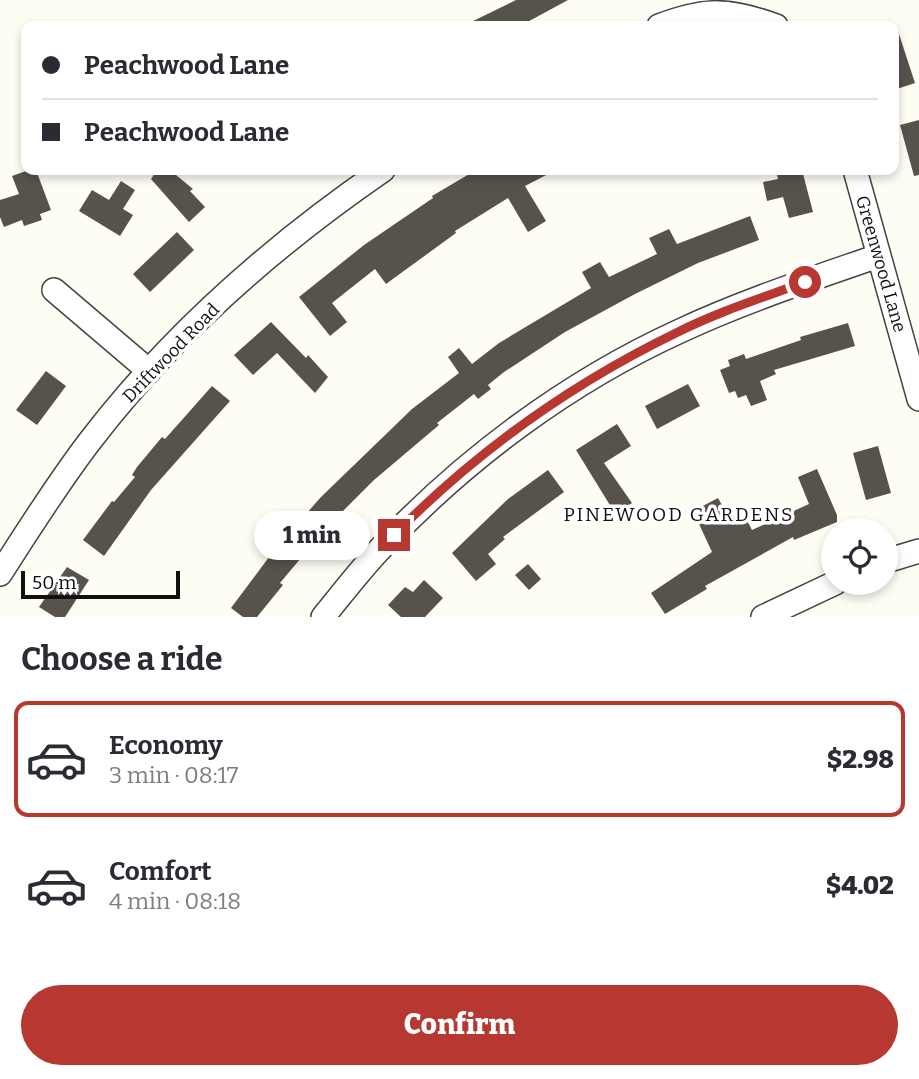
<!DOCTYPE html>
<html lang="en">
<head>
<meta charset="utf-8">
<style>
	body { margin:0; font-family:Bitter,serif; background:#f7f7f7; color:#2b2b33; height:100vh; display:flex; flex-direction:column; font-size:26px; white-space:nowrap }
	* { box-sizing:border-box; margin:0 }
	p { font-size:23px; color:#7c7c81 }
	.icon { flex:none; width:38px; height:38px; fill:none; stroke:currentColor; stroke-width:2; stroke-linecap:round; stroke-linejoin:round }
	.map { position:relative; height:617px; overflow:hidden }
	.sheet { display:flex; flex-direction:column; background:#fff; flex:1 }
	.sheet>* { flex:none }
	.hud { position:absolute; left:21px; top:21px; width:878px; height:154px; border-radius:14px; box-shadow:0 4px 10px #0003; display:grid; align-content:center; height:154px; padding:0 21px; background:#fff }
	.buttons { position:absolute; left:821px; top:518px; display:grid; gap:14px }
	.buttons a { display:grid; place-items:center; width:77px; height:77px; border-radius:50%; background:#fff; box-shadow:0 4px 10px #0003; font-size:35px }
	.scale { position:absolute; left:21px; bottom:18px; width:159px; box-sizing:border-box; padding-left:7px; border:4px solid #101010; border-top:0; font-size:19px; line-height:24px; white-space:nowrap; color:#101010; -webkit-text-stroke:5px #fff; paint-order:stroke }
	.end { position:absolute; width:32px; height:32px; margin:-16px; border:9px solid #b73731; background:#fff; box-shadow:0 0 0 4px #fff }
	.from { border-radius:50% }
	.bubble { position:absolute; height:49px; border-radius:24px; background:#fff; box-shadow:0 4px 10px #0003; font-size:23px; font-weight:800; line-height:49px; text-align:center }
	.hud b { display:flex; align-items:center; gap:24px; height:66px; font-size:26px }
	.hud b+b { border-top:2px solid #e1e1e2 }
	.hud i { width:18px; height:18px; background:#2b2b33 }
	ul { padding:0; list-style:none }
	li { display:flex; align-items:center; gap:21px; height:116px; margin:0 14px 10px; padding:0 7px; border:4px solid transparent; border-radius:14px }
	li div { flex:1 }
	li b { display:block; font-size:26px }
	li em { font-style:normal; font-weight:800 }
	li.active { border-color:#b73731 }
	li>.icon { width:63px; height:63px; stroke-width:1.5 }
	h2 { padding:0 21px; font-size:32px; line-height:84px }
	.cta { display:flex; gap:14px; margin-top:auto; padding:14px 21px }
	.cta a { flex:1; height:80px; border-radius:42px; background:#b73731; color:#fff; font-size:28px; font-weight:800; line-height:80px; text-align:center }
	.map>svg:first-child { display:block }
</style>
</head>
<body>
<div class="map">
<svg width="919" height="617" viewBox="0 0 919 617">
	<rect width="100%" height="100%" fill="#fefdf4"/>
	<!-- building -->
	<g fill="#58524d">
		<path d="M 516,0 L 568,0 L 520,26 L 463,26 Z"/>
		<path d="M 894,31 L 898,31 L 915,83 L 894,90 Z"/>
		<path d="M 919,120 L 919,175 L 914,176 L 900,125 Z"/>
		<path d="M 29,170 L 36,170 L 51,210 L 40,214 L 42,220 L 24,226 L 22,220 L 4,227 L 0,217 L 0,200 L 19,194 L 12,176 Z"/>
		<path d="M 157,170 L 170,170 L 193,189 L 190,191 L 205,207 L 189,222 L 151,179 Z"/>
		<path d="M 476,170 L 556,170 L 525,186 L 546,221 L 528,232 L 508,198 L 455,231 L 456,233 L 386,284 L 375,269 L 332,303 L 347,322 L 330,336 L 299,297 L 364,245 L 433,198 L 432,196 Z"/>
		<path d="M 776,170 L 802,170 L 813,212 L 789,218 L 783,197 L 767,201 L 763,182 L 778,179 Z"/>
		<path d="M 121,181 L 135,190 L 123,209 L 133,215 L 120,236 L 79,211 L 92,190 L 109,200 Z"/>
		<path d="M 750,216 L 759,240 L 698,263 L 635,294 L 565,332 L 504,372 L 488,385 L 491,389 L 478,399 L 474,394 L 437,423 L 439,425 L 374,480 L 327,527 L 280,583 L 283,585 L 257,617 L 243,617 L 231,608 L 275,549 L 321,497 L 412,409 L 459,373 L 448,357 L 459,348 L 472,364 L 499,343 L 591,288 L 582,272 L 600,262 L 609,277 L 657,254 L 649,238 L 669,229 L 677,244 Z"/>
		<path d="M 177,232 L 194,250 L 150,292 L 133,274 Z"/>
		<path d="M 271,322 L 306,358 L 308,355 L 328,377 L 315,393 L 277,353 L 253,375 L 234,355 Z"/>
		<path d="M 848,323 L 855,346 L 774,370 L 776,374 L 760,381 L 767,400 L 751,406 L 746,395 L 738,398 L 735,391 L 729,393 L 720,370 L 730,366 L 728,360 L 744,354 L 746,359 L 801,340 L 800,337 Z"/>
		<path d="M 46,371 L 66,386 L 37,425 L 16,410 Z"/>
		<path d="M 688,384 L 700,406 L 657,429 L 645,406 Z"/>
		<path d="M 212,386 L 230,401 L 151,490 L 104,556 L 83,540 L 112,501 L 114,502 L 135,477 L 132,475 L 137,467 L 162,437 L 165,439 Z"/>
		<path d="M 617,424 L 631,446 L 604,463 L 632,503 L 616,515 L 576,450 Z"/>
		<path d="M 878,446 L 891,493 L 866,500 L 853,453 Z"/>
		<path d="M 817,469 L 837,515 L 837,522 L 794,540 L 793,537 L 705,586 L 707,589 L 665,614 L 651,593 L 712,552 L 699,524 L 705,520 L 699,508 L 718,498 L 733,525 L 746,518 L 752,530 L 809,504 L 798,477 Z"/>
		<path d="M 548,470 L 564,492 L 503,537 L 505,539 L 488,554 L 496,564 L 476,581 L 452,553 L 508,499 Z"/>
		<path d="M 528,564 L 541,579 L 529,590 L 515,575 Z"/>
		<path d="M 67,567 L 89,580 L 65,617 L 55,617 L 39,607 Z"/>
		<path d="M 424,580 L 443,598 L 425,617 L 401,617 L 388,605 L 405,587 L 413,592 Z"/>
	</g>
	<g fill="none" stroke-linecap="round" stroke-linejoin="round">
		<!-- minor casing -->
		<g stroke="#434343" stroke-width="26">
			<g id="minor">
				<path d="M 659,26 C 706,8 730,9 776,26"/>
				<path d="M 855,170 L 919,399"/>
				<path d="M 54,290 L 149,371"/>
				<path d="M 886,561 L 919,551"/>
				<path d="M 0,574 C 29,529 57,484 90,441 C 171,335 274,245 383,170"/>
				<path d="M 323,617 C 342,594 360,570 381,548 C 465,459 568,382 680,331 C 744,301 812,279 878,256"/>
				<path d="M 763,617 L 835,583"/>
			</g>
		</g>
		<!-- minor -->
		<use href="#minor" stroke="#fff" stroke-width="23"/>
	</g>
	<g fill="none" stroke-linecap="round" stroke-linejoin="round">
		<!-- route -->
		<path stroke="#b73731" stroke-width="9" d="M 394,535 C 476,452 571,384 676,333 C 717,312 762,298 805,282"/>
	</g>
	<g text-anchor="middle" stroke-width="7" stroke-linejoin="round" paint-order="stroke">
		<!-- street labels -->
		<g font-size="18" fill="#101010" stroke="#fff">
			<text transform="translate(881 264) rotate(74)" y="6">Greenwood Lane</text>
			<text transform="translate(171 353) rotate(-46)" y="6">Driftwood Road</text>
		</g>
		<!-- neighbourhood labels -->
		<g font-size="19" letter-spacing="2" fill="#101010" stroke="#fff">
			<text x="679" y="521">PINEWOOD GARDENS</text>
		</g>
	</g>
</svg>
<div class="buttons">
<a><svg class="icon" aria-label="locate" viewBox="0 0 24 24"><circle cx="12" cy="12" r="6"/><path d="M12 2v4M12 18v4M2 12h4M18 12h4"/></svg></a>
</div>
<div class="scale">50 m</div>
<i class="end from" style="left:805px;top:282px"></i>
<i class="end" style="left:394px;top:535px"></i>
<div class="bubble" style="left:254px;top:511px;width:116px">1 min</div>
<div class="hud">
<b><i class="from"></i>Peachwood Lane</b>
<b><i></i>Peachwood Lane</b>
</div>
</div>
<section class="sheet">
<h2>Choose a ride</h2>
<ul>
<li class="active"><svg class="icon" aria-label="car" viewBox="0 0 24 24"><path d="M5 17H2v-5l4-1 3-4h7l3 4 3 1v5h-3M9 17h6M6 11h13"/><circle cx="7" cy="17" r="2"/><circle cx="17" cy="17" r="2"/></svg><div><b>Economy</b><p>3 min · 08:17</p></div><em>$2.98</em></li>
<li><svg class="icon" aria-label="car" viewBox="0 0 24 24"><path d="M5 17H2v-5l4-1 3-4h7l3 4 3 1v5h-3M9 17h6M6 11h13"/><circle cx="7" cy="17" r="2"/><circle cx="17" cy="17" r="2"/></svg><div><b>Comfort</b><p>4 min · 08:18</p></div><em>$4.02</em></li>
</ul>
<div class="cta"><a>Confirm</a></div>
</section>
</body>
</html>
